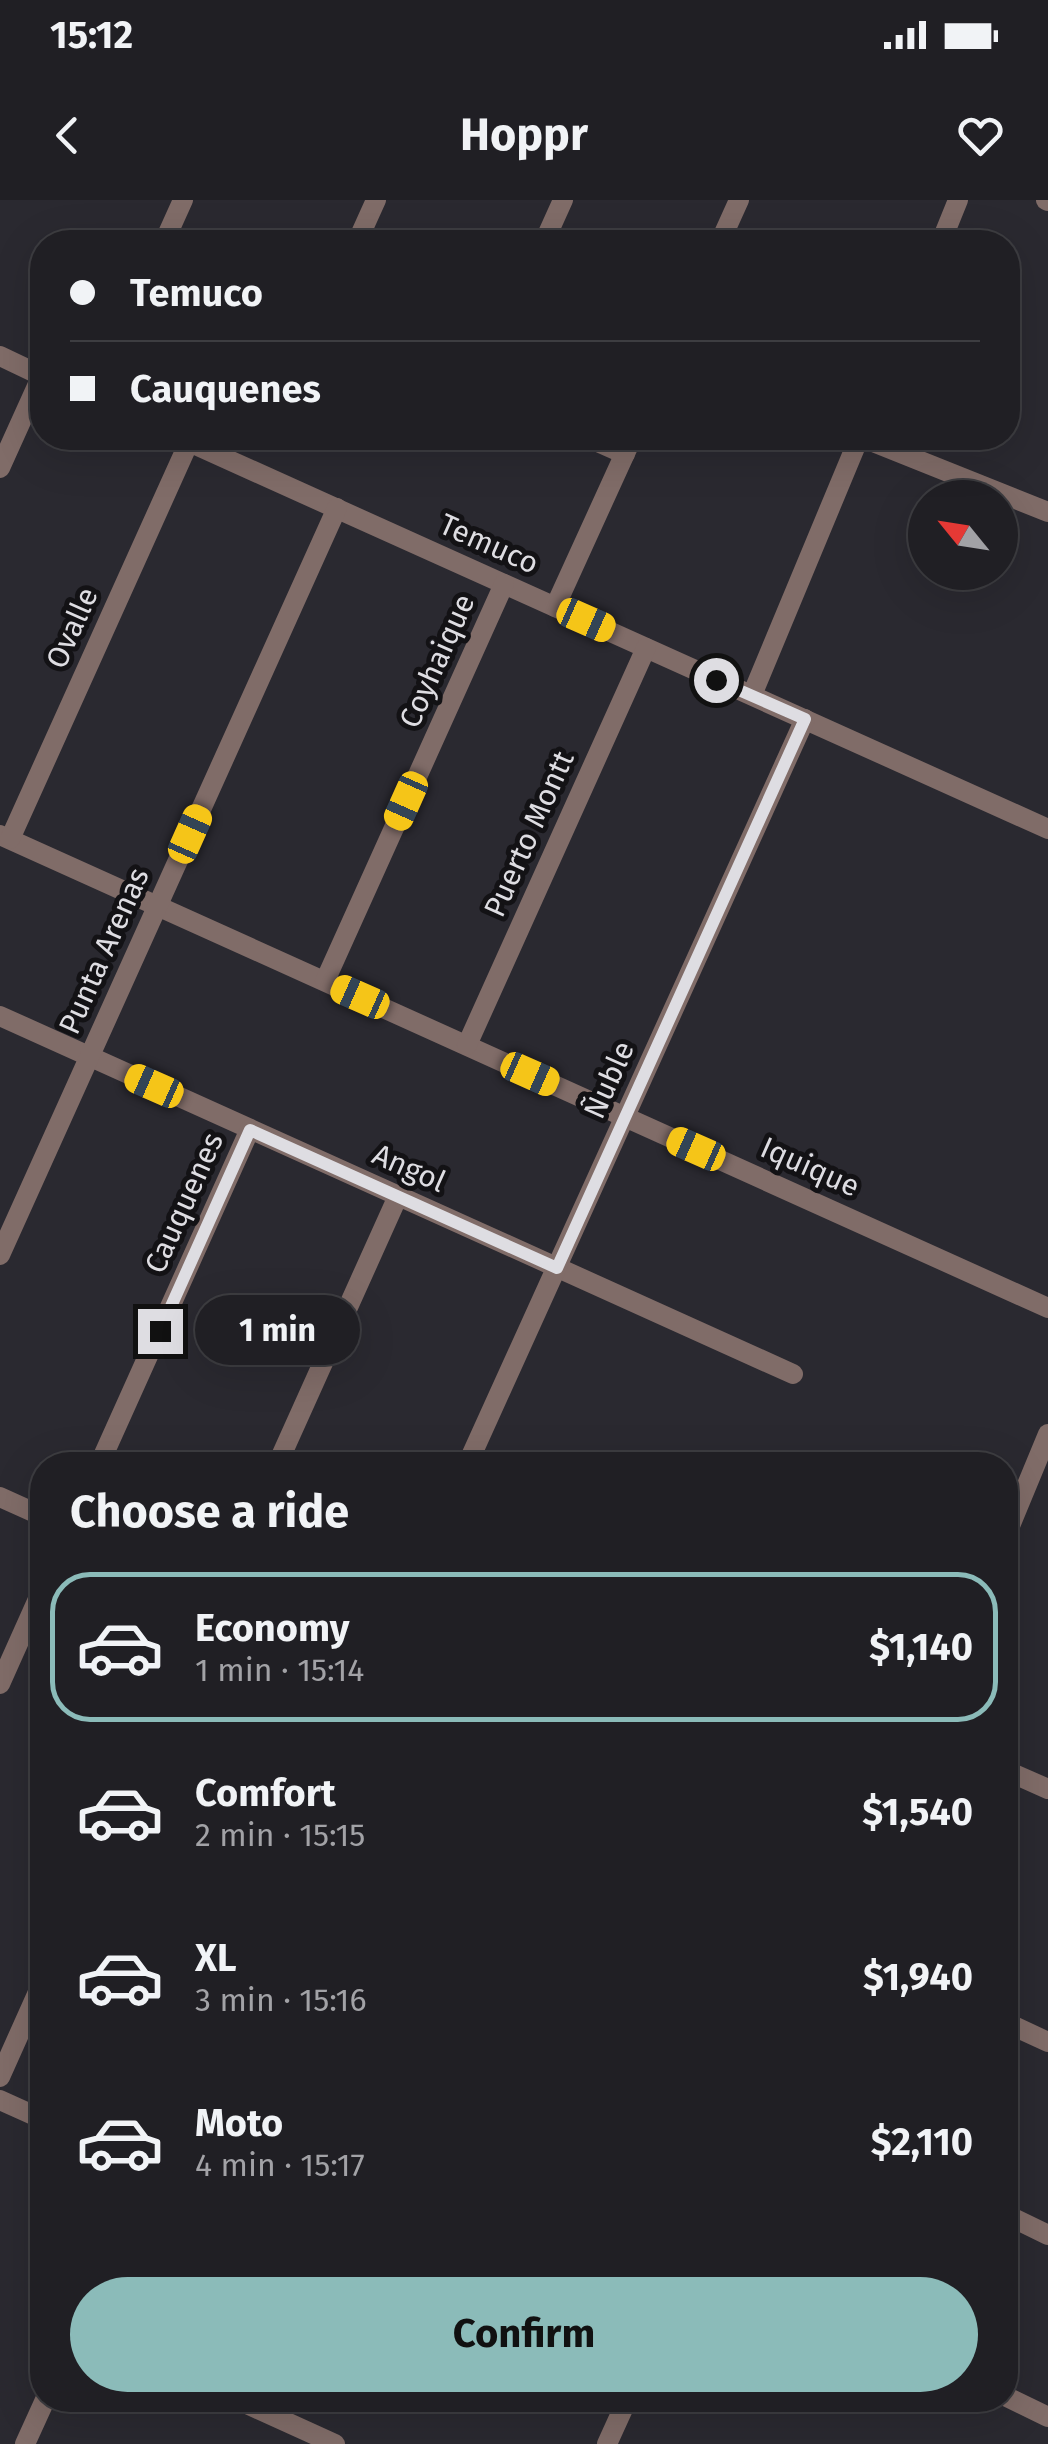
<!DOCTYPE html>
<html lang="en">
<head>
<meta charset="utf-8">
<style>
	body { margin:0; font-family:"Fira Sans",sans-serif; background:#2d2c31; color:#f1f3f6; height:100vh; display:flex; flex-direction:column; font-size:38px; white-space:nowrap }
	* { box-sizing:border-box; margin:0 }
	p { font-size:32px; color:#a2a2a6 }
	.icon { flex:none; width:55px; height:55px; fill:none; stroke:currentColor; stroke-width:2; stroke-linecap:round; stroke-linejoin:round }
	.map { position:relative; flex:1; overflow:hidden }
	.sheet { position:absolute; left:30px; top:1252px; width:988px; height:960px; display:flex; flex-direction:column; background:#201f24; border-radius:40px; box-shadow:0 10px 40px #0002,0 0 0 2px #3d3d41 }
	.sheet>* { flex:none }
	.banner { position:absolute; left:30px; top:30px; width:990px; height:220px; border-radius:40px; box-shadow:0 10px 40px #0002,0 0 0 2px #3d3d41; display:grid; align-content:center; height:220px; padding:0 40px; background:#201f24 }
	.needle { width:65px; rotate:300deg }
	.fabs { position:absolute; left:908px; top:280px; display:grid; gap:20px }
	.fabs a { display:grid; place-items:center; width:110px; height:110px; border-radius:50%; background:#201f24; box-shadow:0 10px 40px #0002,0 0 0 2px #3d3d41; font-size:50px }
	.end { position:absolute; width:45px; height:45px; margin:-22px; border:12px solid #dedde2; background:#111; box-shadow:0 0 0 5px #111 }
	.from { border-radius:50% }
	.bubble { position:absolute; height:70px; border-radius:35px; background:#201f24; box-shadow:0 10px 40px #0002,0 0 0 2px #3d3d41; font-size:32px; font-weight:700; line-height:70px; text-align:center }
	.car { position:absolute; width:30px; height:60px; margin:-30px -15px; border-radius:12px; box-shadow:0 0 8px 2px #0007; background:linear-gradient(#f5c518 24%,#345 0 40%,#f5c518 0 76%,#345 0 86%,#f5c518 0) }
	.banner b { display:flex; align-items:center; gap:35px; height:95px; font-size:38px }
	.banner b+b { border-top:2px solid #3d3d41 }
	.banner i { width:25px; height:25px; background:#f1f3f6 }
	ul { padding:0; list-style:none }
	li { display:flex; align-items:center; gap:30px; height:150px; margin:0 20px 15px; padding:0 20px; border:5px solid transparent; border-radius:40px }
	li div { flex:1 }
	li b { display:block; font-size:38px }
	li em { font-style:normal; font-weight:700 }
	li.selected { border-color:#8bbbb9 }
	li>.icon { width:90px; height:90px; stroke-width:1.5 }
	h2 { padding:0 40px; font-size:45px; line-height:120px }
	.primary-button { display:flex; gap:20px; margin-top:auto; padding:20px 40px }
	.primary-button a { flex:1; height:115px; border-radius:60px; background:#8bbbb9; color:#111; font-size:40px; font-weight:700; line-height:115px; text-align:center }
	.status { display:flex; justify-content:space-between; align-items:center; height:70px; padding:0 50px; background:#201f24; direction:ltr }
	.status svg { height:28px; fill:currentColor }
	header { display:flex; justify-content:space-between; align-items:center; height:130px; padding:0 40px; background:#201f24; font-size:45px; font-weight:700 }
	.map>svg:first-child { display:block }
</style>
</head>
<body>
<div class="status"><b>15:12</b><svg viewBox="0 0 49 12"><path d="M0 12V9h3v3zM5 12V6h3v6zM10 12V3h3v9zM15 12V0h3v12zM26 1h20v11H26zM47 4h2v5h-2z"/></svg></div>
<header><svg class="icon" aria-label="back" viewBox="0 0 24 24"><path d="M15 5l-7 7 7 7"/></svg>Hoppr<svg class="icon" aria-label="heart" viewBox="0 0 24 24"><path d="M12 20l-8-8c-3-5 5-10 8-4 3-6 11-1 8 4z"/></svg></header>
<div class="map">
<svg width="1048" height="2244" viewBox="0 0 1048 2244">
	<rect width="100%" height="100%" fill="#2a2930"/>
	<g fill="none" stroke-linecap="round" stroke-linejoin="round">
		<!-- minor -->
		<g stroke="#806c68" stroke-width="20">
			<path d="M 1046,0 L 1048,1"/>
			<path d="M 164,42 L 183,0"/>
			<path d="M 357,42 L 376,0"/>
			<path d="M 544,42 L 563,0"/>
			<path d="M 720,42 L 739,0"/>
			<path d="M 941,42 L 958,0"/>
			<path d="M 0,156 L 42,176"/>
			<path d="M 180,238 L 1048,629"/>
			<path d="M 589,238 L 625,254"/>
			<path d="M 863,238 L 1048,312"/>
			<path d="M 0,268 L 42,175"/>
			<path d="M 555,407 L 632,238"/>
			<path d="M 752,495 L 859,238"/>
			<path d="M 0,635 L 1048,1108"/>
			<path d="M 10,639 L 189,242"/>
			<path d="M 325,781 L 504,384"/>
			<path d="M 0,816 L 793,1174"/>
			<path d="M 467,845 L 646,448"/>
			<path d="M 0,1055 L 337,308"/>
			<path d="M 99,1265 L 250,929"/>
			<path d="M 277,1265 L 398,996"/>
			<path d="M 467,1265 L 805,519"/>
			<path d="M 0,1484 L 42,1390"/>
			<path d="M 1005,1570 L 1048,1589"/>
			<path d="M 1005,1822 L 1048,1842"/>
			<path d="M 0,1877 L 42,1783"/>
			<path d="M 0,1900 L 42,1919"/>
			<path d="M 1005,2014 L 1048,2035"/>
			<path d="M 1005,2196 L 1048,2217"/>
			<path d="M 238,2200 L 335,2244"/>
			<path d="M 25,2244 L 45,2200"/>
			<path d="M 607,2244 L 627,2200"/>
		</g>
		<!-- tertiary -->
		<g stroke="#806c68" stroke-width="20">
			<path d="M 0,1297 L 42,1316"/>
			<path d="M 1005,1338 L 1048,1234"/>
		</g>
	</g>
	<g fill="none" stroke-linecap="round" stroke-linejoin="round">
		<!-- route -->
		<path stroke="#dedde2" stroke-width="12" d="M 160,1131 L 250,930 L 557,1068 L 805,519 L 716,480"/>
	</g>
	<g text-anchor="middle" stroke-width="10" stroke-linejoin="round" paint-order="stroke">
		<!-- street labels -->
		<g font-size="30" fill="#dedde2" stroke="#131215">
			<text transform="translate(489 344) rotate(24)" y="10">Temuco</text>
			<text transform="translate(72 428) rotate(-66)" y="10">Ovalle</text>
			<text transform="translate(437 461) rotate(-66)" y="10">Coyhaique</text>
			<text transform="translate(529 634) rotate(-66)" y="10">Puerto Montt</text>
			<text transform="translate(104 751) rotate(-66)" y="10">Punta Arenas</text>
			<text transform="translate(609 880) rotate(-66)" y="10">Ñuble</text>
			<text transform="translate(810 967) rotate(24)" y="10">Iquique</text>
			<text transform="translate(409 968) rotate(24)" y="10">Angol</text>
			<text transform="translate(184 1003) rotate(-66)" y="10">Cauquenes</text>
		</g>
	</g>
</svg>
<div class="fabs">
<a><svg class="needle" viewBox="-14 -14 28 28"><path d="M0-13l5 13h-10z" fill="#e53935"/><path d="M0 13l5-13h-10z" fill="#a2a2a6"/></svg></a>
</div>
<i class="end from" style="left:716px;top:480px"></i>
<i class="end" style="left:160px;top:1131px"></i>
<div class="bubble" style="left:195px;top:1095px;width:165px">1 min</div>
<i class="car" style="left:586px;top:420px;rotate:114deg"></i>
<i class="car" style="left:406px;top:601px;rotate:204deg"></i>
<i class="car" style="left:190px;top:634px;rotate:24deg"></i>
<i class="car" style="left:360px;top:797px;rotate:294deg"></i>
<i class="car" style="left:530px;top:874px;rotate:114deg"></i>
<i class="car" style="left:154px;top:886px;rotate:294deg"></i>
<i class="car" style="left:696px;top:949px;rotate:294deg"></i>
<div class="banner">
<b><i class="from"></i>Temuco</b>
<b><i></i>Cauquenes</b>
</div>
<section class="sheet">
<h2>Choose a ride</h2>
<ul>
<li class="selected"><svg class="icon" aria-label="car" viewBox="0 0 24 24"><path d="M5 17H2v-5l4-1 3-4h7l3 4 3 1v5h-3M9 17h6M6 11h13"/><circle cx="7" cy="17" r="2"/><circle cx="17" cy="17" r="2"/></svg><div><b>Economy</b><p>1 min · 15:14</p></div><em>$1,140</em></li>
<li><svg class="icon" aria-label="car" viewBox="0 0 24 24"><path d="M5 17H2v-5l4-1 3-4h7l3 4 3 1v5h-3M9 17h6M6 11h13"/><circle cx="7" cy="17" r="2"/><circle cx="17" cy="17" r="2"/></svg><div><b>Comfort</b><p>2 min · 15:15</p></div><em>$1,540</em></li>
<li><svg class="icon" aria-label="car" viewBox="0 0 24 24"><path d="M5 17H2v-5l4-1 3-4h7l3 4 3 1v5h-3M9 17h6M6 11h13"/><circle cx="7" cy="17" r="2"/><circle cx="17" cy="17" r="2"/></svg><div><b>XL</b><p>3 min · 15:16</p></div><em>$1,940</em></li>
<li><svg class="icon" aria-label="car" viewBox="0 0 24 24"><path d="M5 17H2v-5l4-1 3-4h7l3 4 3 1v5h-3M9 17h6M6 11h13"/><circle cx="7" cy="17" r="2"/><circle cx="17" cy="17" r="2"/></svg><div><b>Moto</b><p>4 min · 15:17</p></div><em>$2,110</em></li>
</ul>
<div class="primary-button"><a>Confirm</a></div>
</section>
</div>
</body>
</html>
